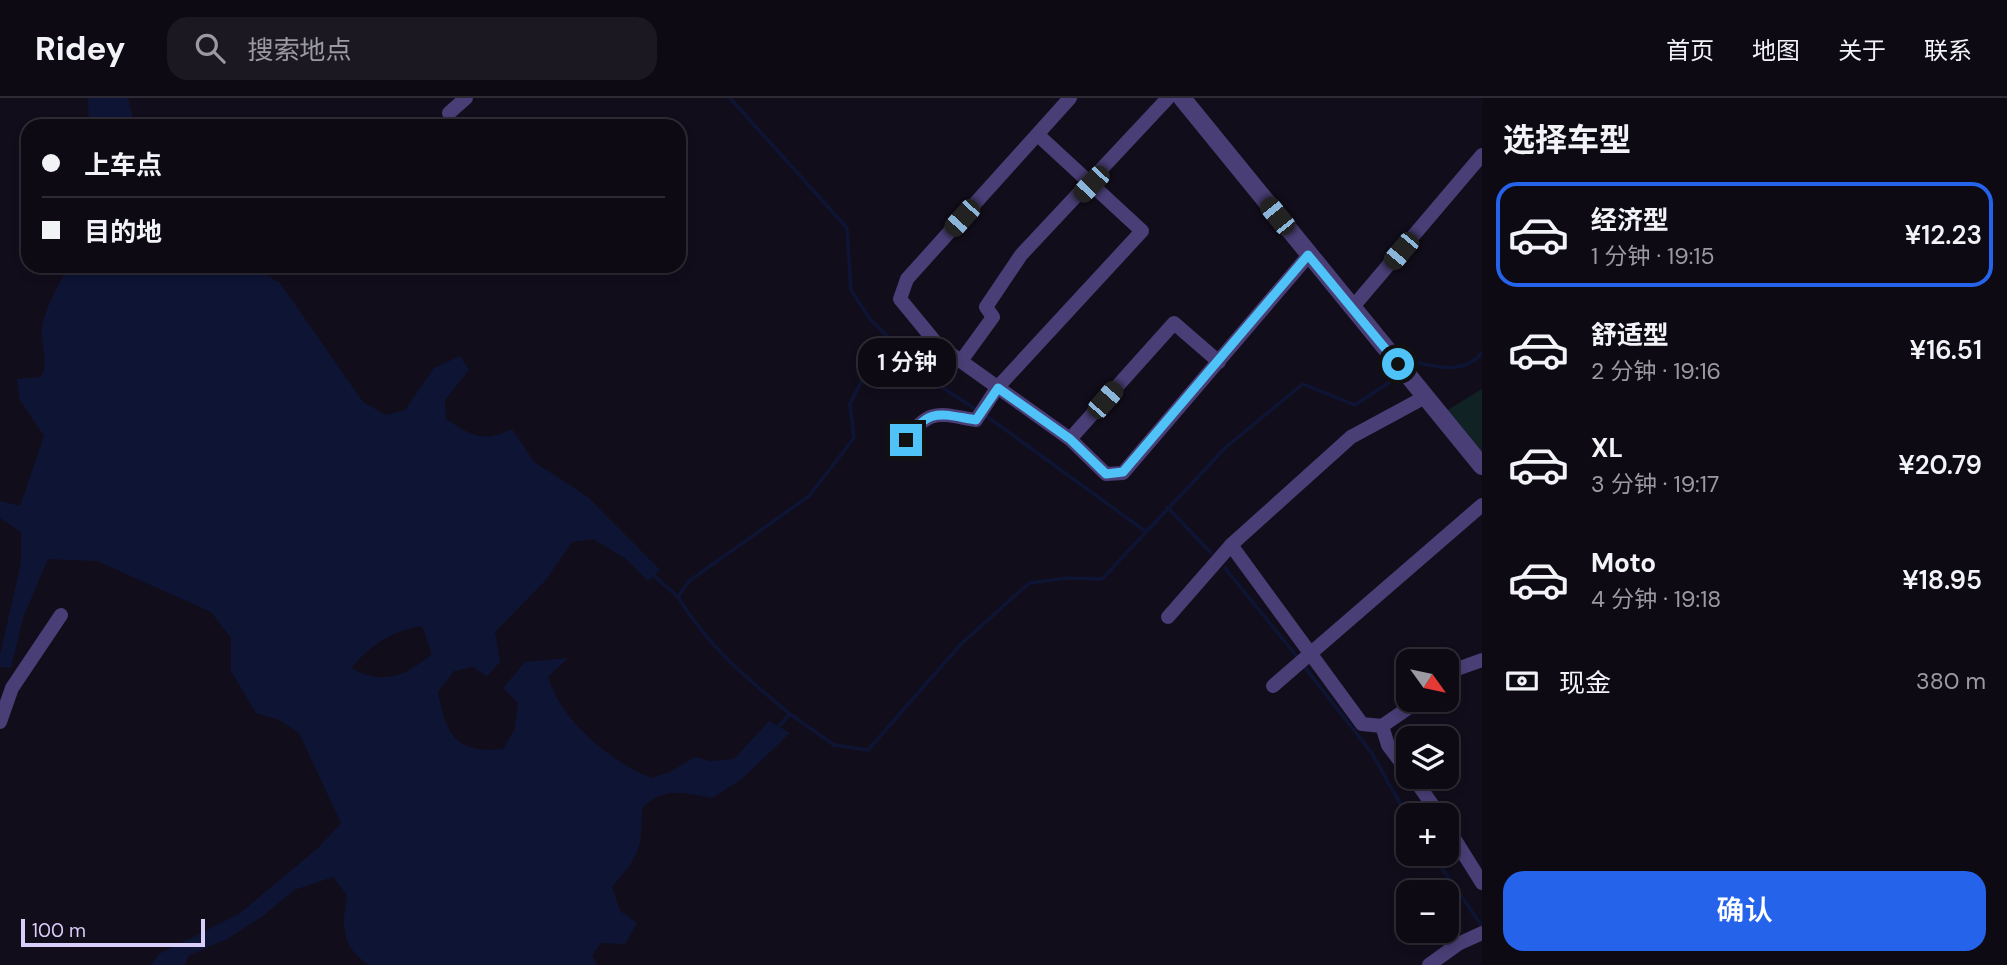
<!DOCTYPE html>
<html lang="zh">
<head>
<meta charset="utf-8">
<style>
	body { margin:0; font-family:"DM Sans","Noto Sans SC",sans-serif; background:#1c1822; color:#f1f3f6; height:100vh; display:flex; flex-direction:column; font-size:26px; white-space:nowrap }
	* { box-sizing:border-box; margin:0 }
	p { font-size:23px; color:#9b9aa0 }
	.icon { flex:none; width:38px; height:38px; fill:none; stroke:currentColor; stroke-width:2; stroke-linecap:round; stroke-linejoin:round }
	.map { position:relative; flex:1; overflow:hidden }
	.panel { display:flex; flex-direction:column; background:#0e0a14; width:525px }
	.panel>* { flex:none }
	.top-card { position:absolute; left:21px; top:21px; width:665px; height:154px; border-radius:21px; box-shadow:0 4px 10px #0003,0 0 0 2px #2e2b34; display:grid; align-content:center; height:154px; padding:0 21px; background:#0e0a14 }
	.needle { width:46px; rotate:123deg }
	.fabs { position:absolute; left:1396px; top:551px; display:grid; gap:14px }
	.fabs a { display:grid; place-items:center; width:63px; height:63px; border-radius:14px; background:#0e0a14; box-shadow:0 4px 10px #0003,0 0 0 2px #2e2b34; font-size:35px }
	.scale { position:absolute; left:21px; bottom:18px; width:184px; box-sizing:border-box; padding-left:7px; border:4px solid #d9cdf9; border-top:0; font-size:19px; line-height:24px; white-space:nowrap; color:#d9cdf9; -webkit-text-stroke:5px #120d1b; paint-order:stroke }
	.end { position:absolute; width:32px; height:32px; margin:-16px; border:9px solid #4fc3f7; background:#111; box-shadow:0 0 0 4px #111 }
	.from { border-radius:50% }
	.bubble { position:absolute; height:49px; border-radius:21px; background:#0e0a14; box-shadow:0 4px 10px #0003,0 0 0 2px #2e2b34; font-size:23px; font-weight:600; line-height:49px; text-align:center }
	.car { position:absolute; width:21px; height:42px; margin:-21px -10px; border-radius:9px; box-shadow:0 0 5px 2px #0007; background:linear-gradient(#222 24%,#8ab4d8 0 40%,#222 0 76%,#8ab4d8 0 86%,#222 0) }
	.top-card b { display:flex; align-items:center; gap:24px; height:66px; font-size:26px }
	.top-card b+b { border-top:2px solid #2e2b34 }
	.top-card i { width:18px; height:18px; background:#f1f3f6 }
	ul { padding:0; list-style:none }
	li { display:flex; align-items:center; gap:21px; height:105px; margin:0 14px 10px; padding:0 7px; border:4px solid transparent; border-radius:21px }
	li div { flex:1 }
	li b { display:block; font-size:26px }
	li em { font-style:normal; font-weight:600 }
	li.active { border-color:#2563eb }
	li>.icon { width:63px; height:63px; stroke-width:1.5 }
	h2 { padding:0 21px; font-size:32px; line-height:84px }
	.pay { display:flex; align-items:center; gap:18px; height:77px; padding:0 21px; font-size:26px }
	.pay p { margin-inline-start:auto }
	.button { display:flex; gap:14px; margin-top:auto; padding:14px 21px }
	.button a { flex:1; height:80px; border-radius:21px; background:#2563eb; color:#fff; font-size:28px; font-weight:600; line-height:80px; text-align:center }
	header { display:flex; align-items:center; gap:42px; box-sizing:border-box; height:98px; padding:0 35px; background:#0e0a14; border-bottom:2px solid #2e2b34 }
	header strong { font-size:33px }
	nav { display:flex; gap:38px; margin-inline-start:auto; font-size:24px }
	.search { width:490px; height:63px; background:#1c1822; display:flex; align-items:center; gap:18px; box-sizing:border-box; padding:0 24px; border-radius:21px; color:#9b9aa0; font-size:26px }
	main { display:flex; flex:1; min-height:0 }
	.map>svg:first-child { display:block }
</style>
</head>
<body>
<header>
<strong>Ridey</strong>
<div class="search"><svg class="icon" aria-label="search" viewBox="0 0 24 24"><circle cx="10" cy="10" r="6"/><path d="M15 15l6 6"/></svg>搜索地点</div>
<nav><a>首页</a><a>地图</a><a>关于</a><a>联系</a></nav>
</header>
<main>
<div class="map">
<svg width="1482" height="867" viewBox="0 0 1482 867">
	<rect width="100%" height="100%" fill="#120d1b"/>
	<!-- green -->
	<path fill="#112224" d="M 1482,291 L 1482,357 L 1446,313 Z"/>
	<!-- water -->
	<g fill="#0e1534" fill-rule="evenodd">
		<path d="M 88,0 L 128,0 L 135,28 L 89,28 Z"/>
		<path d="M 70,168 L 252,168 L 280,185 L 363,304 L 386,317 L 405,312 L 434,270 L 460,258 L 469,272 L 445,302 L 446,321 C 472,338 483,345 512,331 L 534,364 L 588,399 L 660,472 L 648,483 L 626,461 L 593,441 L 572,444 L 545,483 L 495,534 L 500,564 L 487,578 L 473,569 L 454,573 L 438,594 C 446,637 456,656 503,651 L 515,631 L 518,605 L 503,590 L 525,564 L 568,560 L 548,579 C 562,624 609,662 651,680 L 670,674 L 695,659 L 711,663 L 734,661 L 769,623 L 790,635 L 742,681 L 712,700 C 683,695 664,688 642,710 C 641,754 640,756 612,789 L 620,813 L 637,825 L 625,846 L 601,845 L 592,857 L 597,867 L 369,867 C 340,848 342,828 347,797 L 333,779 L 294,792 L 263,818 L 227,841 L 188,858 L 185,867 L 151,867 L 159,856 L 239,816 L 318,750 L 341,725 L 299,635 L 279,622 L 256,615 L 231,573 L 231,540 L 211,514 L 97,463 L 48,461 L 23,520 L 11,570 L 0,569 L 0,557 L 21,465 L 21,434 L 0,420 L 0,403 L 20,408 L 44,338 L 20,302 L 17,281 L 41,279 C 50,262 40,247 42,230 C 45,210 59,184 70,168 ZM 422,528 L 432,556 C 406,578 383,588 351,570 C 370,548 392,532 422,528 Z"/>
	</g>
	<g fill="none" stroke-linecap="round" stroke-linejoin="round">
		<!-- stream -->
		<g stroke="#0e1534" stroke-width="3.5">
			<path d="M 730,0 L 847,130 L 851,192 L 870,221 L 931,282 L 978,313"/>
			<path d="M 1414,268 L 1419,265 C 1442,270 1465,275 1482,255"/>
			<path d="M 985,317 L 1145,433"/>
			<path d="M 1167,409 L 1211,455"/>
			<path d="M 1225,470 L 1299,561"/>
			<path d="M 651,475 L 678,499"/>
			<path d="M 1303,567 L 1371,654 L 1409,721"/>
			<path d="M 790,616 C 747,581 707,547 678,499 L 689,483 L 809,398 L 854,340 L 850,306 L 865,276 L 900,250"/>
			<path d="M 776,631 L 790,616 L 834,647 L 868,652 L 961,546 L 1029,485 L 1067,480 L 1102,481 L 1226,349 L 1303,286 L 1355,307 L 1396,280"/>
			<path d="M 1432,756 L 1482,828"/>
		</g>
		<!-- minor -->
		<g stroke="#493e75" stroke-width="14">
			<path d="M 1070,0 L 907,181 L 900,201 L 937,246 L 1070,341 L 1106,376 L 1123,375 L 1309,157"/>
			<path d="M 449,15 L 466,0"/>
			<path d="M 1352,210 L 1482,57"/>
			<path d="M 961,263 L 993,219 L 986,209 L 1021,157 L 1168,0"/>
			<path d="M 1070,341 L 1174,225 L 1219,264"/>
			<path d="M 906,342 C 930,309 939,316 976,322 L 997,290 L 1142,133 L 1038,37"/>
			<path d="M 1168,519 L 1231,447"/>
			<path d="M 1447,579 L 1457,571 L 1482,562"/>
			<path d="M 1273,588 L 1482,407"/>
			<path d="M 1420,602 L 1382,628 L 1362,626 L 1231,447 L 1351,339 L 1425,299"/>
			<path d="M 0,624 L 12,590 L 61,517"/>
			<path d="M 1382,628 L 1388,647 L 1409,675"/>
			<path d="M 1413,679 L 1440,718"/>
			<path d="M 1447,729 L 1482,785"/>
			<path d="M 1429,867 L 1458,846 L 1482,835"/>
		</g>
		<!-- tertiary -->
		<path stroke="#493e75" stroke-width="18" d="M 1182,0 L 1482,368"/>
	</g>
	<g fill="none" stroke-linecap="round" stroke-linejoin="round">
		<!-- route -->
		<path stroke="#4fc3f7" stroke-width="9" d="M 906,342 C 930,309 939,316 976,322 L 998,290 L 1070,341 L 1106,376 L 1123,374 L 1308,157 L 1398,266"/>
	</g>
</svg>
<div class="fabs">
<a><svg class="needle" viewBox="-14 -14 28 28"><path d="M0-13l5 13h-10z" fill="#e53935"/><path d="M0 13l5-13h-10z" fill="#9b9aa0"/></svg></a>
<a><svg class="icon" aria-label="layers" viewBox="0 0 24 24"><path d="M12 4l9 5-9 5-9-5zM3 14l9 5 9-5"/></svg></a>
<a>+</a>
<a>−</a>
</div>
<div class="scale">100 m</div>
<i class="end from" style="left:1398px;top:266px"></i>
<i class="end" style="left:906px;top:342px"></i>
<div class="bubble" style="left:858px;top:240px;width:98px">1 分钟</div>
<i class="car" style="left:1091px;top:86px;rotate:224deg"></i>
<i class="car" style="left:1277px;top:118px;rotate:321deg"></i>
<i class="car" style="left:962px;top:120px;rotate:222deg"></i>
<i class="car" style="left:1401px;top:153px;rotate:220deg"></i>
<i class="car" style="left:1105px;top:302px;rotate:41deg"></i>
<div class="top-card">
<b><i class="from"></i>上车点</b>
<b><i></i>目的地</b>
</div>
</div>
<section class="panel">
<h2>选择车型</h2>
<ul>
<li class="active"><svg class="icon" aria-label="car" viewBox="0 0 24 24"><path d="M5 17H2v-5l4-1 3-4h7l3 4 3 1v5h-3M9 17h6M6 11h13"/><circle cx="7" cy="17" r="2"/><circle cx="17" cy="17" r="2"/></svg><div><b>经济型</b><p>1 分钟 · 19:15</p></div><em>¥12.23</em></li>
<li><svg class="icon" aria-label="car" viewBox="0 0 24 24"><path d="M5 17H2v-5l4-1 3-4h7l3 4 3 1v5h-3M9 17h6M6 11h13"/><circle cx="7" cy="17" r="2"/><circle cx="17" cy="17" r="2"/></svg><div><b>舒适型</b><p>2 分钟 · 19:16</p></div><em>¥16.51</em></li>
<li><svg class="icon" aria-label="car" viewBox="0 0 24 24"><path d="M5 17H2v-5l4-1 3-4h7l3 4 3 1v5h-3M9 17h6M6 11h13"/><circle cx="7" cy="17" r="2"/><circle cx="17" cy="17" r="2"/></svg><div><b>XL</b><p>3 分钟 · 19:17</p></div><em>¥20.79</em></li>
<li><svg class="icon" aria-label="car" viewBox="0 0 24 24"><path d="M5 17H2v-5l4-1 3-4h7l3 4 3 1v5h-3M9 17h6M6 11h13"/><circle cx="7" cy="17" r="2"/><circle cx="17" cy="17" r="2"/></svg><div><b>Moto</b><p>4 分钟 · 19:18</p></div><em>¥18.95</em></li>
</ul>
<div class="pay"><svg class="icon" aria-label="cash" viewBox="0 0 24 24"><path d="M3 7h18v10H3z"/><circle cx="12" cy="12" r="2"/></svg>现金<p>380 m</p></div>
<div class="button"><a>确认</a></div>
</section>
</main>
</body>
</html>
